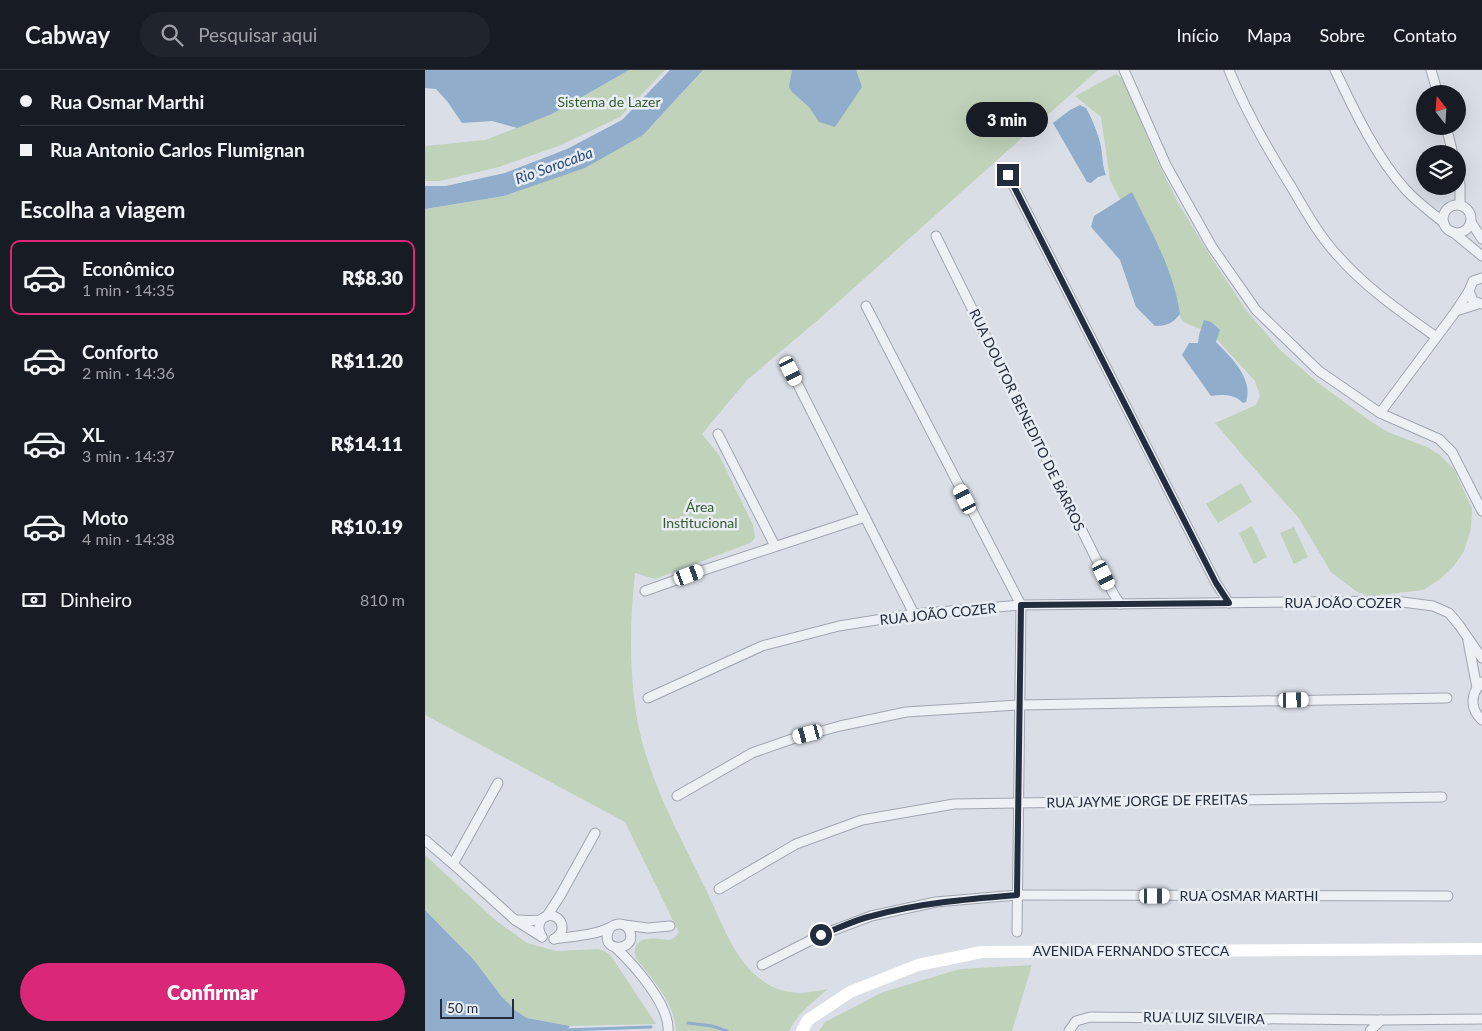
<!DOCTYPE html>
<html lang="pt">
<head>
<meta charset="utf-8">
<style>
	body { margin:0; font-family:Lato,sans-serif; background:#20242c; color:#f1f3f6; height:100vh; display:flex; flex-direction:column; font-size:19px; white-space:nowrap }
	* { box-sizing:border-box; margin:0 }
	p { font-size:16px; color:#9ea1a6 }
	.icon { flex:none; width:28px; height:28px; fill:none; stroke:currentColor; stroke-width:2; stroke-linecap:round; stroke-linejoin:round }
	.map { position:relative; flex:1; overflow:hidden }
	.details { display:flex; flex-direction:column; background:#171b24; width:425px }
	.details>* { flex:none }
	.top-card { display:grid; align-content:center; height:110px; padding:0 20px; background:#171b24 }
	.needle { width:32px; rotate:343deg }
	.fabs { position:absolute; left:991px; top:15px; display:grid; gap:10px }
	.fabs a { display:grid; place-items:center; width:50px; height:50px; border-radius:50%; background:#171b24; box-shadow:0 5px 20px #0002; font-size:25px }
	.scale { position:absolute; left:15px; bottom:12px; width:74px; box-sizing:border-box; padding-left:5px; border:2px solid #232d3e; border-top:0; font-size:14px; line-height:18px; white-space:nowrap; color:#232d3e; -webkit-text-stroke:4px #e9eef5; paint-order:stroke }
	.end { position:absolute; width:22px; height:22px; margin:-11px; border:6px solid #232d3e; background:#fff; box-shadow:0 0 0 2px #fff }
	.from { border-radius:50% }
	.bubble { position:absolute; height:35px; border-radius:18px; background:#171b24; box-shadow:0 5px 20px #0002; font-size:16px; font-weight:800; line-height:35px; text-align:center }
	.car { position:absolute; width:15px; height:30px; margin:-15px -8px; border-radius:6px; box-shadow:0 0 4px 1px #0007; background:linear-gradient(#fff 24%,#345 0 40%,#fff 0 76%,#345 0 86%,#fff 0) }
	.top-card b { display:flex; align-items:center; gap:18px; height:48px; font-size:19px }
	.top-card b+b { border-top:1px solid #363941 }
	.top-card i { width:12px; height:12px; background:#f1f3f6 }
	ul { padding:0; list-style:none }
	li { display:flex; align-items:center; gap:15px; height:75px; margin:0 10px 8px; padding:0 10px; border:2px solid transparent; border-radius:10px }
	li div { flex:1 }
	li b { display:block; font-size:19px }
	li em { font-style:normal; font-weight:800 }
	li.current { border-color:#db2777 }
	li>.icon { width:45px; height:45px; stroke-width:1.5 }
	h2 { padding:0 20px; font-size:22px; line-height:60px }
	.pay { display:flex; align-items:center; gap:12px; height:55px; padding:0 20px; font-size:19px }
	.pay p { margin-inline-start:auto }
	.primary-button { display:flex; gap:10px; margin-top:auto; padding:10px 20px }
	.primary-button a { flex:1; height:58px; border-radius:30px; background:#db2777; color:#fff; font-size:20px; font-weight:800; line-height:58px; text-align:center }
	header { display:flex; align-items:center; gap:30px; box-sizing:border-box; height:70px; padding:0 25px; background:#171b24; border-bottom:1px solid #363941 }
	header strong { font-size:24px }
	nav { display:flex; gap:28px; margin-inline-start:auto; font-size:18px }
	.search { width:350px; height:45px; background:#20242c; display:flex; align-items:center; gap:12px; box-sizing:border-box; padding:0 18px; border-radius:28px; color:#9ea1a6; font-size:19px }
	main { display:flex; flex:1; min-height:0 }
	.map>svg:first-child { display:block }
</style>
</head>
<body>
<header>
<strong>Cabway</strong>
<div class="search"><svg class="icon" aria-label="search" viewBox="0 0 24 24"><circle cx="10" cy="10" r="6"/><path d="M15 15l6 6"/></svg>Pesquisar aqui</div>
<nav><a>Início</a><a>Mapa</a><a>Sobre</a><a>Contato</a></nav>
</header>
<main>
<section class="details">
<div class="top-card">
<b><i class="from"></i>Rua Osmar Marthi</b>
<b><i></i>Rua Antonio Carlos Flumignan</b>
</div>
<h2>Escolha a viagem</h2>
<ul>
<li class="current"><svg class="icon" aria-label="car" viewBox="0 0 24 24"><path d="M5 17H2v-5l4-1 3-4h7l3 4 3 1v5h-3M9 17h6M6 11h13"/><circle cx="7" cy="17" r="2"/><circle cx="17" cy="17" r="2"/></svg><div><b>Econômico</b><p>1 min · 14:35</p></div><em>R$8.30</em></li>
<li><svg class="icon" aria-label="car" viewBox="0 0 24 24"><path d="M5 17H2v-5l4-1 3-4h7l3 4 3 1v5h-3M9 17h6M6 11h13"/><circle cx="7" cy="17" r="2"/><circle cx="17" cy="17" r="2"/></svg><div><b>Conforto</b><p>2 min · 14:36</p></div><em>R$11.20</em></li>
<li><svg class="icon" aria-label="car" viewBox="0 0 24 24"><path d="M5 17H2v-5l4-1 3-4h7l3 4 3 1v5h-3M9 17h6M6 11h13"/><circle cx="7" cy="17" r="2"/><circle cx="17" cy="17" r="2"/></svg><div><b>XL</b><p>3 min · 14:37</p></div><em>R$14.11</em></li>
<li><svg class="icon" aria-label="car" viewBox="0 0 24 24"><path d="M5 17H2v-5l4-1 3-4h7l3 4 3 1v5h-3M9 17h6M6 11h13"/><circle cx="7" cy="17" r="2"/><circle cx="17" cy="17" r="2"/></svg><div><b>Moto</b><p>4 min · 14:38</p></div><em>R$10.19</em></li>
</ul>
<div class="pay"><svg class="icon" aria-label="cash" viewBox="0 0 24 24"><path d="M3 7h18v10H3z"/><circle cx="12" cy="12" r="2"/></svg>Dinheiro<p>810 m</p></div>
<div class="primary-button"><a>Confirmar</a></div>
</section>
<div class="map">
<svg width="1057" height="961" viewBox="0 0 1057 961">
	<rect width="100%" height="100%" fill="#dadfe7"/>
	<!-- green -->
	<g fill="#c0d2ba">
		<path d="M 204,0 L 240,0 L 195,47 L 136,75 L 74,97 L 15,111 L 0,111 L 0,76 L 60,70 L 127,44 Z"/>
		<path d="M 278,0 L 673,0 L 393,250 L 322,310 L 277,364 L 294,385 L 328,455 L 330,468 L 325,473 L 230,509 L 210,503 C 205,550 204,596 211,643 C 221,706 254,764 282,822 C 297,852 309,891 338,911 C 358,926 379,924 403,919 C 388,932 373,943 364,961 L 251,961 C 249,931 228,911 211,888 C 205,870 221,867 236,869 C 239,869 241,870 244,870 C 248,869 251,866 254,863 L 200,752 L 0,645 L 0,139 L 79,126 L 218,65 Z"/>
		<path d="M 691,4 L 699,10 L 731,88 L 752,131 L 787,189 L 821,240 L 855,280 L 892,312 L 945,351 L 963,362 L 1002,377 L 1015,385 L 1029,399 L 1047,439 L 1046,459 L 1039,481 L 1028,497 L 1014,510 L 998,520 L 945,526 L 932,522 L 906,502 L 873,447 L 818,386 L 790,353 L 831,335 L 835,326 L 830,311 L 787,264 L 758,252 L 685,110 L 676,47 L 650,26 Z"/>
		<path d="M 816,413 L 827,432 L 793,453 L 781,434 Z"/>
		<path d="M 827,456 L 842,487 L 829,494 L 814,463 Z"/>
		<path d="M 869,457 L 883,487 L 869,494 L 855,463 Z"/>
		<path d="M 0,785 L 70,850 L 102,873 L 131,881 L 173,879 L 180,881 L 186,886 L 231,954 L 145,956 L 102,948 L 91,941 L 77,927 L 49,890 L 0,840 Z"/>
		<path d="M 607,895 L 587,961 L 394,961 L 400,952 L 458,922 L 535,899 Z"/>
	</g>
	<!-- water -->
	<g fill="#90adcc">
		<path d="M 0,0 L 204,0 L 127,44 L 92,58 L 67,51 L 37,53 L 22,31 L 11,19 L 0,18 Z"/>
		<path d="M 245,0 L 278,0 L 218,65 L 160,98 L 79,126 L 0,139 L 0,116 L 21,116 L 80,103 L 142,79 L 197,50 Z"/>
		<path d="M 367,0 L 431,0 L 437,17 L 410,57 L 394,52 L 384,37 L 367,22 L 364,17 Z"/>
		<path d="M 655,35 L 661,38 C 668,51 673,63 676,77 C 678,87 677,96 681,105 L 673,107 L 666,113 L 662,112 L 628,53 L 645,40 Z"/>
		<path d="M 707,122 C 726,161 749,201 755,244 C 748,253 742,256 730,256 L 711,237 L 695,190 L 666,157 L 669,146 Z"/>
		<path d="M 779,250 L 786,252 L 795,260 L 791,272 C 806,287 829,309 821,332 L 818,333 C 810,324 798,324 786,326 L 757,285 L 764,273 L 773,273 L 774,265 Z"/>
		<path d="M 0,840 L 49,890 L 77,927 L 91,941 L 102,948 L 145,956 L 141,961 L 0,961 Z"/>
	</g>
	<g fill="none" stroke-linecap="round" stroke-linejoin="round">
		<!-- stream -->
		<g stroke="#90adcc" stroke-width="3">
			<path d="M 263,953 L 287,956 L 302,961"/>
			<path d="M 139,960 L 226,957"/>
		</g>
		<!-- street casing -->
		<g stroke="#9fa6b1" stroke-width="11">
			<g id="street">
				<path d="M 699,0 L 741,95 L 787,177 L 831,240 L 894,301 L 955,343 L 1014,369 L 1027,382 L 1057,441"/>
				<path d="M 804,0 C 821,42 843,80 867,118 C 881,142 895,167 914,187 C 941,218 978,243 1011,267"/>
				<path d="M 910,0 C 929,40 951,87 981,120 C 992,132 1006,142 1019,153"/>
				<path d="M 1006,0 L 1013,24"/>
				<path d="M 1021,56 L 1028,84"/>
				<path d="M 1032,102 L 1035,115 L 1035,135"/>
				<path d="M 583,105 L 791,513 L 804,533"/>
				<circle cx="1032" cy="149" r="14"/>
				<path d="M 1046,152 L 1057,169"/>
				<path d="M 1028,162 L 1057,186"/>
				<path d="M 511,166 L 688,523 L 695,534"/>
				<path d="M 1057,208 L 1048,211 L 1044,221 L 1048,231 L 1057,234"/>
				<path d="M 441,236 L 596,535 L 592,862"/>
				<path d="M 1031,241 L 1053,234"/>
				<path d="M 366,301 L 489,544"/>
				<path d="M 955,343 L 1031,241 L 1044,221"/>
				<path d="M 293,364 L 350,476"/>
				<path d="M 220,521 L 279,500 L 440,447"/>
				<path d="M 1043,571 L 1052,618"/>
				<path d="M 1057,612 C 1045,624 1045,639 1057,650"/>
				<path d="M 223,628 L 337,576 L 414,556 L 489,544 L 596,535 L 970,531 L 1008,536 L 1024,543 L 1034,555 L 1057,588"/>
				<path d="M 252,726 L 327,683 L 367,669 L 415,656 L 481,642 L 594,635 L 1022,628"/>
				<path d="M 0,770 L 28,794 L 90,850 L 117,867"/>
				<path d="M 28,794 L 73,713"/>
				<path d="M 294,819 L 371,774 L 437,750 L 529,734 L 1017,727"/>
				<path d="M 122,846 L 135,826 L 170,763"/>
				<path d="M 90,850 C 98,850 107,851 115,850 C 117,849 119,847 122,846 C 129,844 136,849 137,856 C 138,862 134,866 129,869"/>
				<path d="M 116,850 C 113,856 113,860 117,867"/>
				<path d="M 199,855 L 223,858 L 245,856"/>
				<path d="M 129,869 C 148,866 168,866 186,857 C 192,853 202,852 205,862 C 212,883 171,883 185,858"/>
				<path d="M 191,878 C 209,895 245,935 243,961"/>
				<path d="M 337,895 L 396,865 L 446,846 L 511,832 L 592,825 L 1023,826"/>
				<path d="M 644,961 L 651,951 L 665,947 L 956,950 L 1057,949"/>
				<path d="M 945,961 L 956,950"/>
			</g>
		</g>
		<!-- street -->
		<use href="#street" stroke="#edf0f5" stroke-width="9"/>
		<!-- secondary -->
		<path stroke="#fff" stroke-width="12" d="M 377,961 L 383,950 L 425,922 L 493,895 L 557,882 L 1057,879"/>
	</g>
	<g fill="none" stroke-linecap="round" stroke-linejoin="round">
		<!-- route -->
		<path stroke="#232d3e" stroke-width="6" d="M 396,865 C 412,859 429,850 447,846 C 494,833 544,829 592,825 L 596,535 L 804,533 L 791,513 L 583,105"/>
	</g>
	<g text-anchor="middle" stroke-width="5" stroke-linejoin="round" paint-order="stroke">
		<!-- park labels -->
		<g font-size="14" fill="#375b2f" stroke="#e9eef5">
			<text x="184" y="37">Sistema de Lazer</text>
			<text x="275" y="442">Área<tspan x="275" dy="16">Institucional</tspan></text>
		</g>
		<!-- street labels -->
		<g font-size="14" fill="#232d3e" stroke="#e9eef5">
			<text transform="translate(602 350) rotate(64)" y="5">RUA DOUTOR BENEDITO DE BARROS</text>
			<text x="918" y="538">RUA JOÃO COZER</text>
			<text transform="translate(513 544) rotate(-6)" y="5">RUA JOÃO COZER</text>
			<text transform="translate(722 731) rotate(-1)" y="5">RUA JAYME JORGE DE FREITAS</text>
			<text x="824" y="831">RUA OSMAR MARTHI</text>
			<text x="706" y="886">AVENIDA FERNANDO STECCA</text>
			<text transform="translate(779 948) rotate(1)" y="5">RUA LUIZ SILVEIRA</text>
		</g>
		<!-- water labels -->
		<g font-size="15" font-style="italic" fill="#294c76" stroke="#e9eef5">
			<text transform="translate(129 96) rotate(-20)" y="5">Rio Sorocaba</text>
		</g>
	</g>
</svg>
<div class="fabs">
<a><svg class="needle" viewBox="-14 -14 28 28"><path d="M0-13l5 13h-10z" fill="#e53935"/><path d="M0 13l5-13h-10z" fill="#9ea1a6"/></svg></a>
<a><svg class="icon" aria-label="layers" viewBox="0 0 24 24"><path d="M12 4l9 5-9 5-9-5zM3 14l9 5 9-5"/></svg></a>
</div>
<div class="scale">50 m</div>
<i class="end from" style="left:396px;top:865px"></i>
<i class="end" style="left:583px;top:105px"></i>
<div class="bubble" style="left:541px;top:32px;width:82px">3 min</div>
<i class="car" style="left:366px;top:301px;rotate:153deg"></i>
<i class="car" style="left:540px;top:429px;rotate:333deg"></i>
<i class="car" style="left:264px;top:505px;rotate:70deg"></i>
<i class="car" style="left:679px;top:505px;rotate:154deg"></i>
<i class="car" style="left:869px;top:630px;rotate:89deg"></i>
<i class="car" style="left:383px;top:664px;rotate:255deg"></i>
<i class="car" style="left:730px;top:826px;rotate:90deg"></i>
</div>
</main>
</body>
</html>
